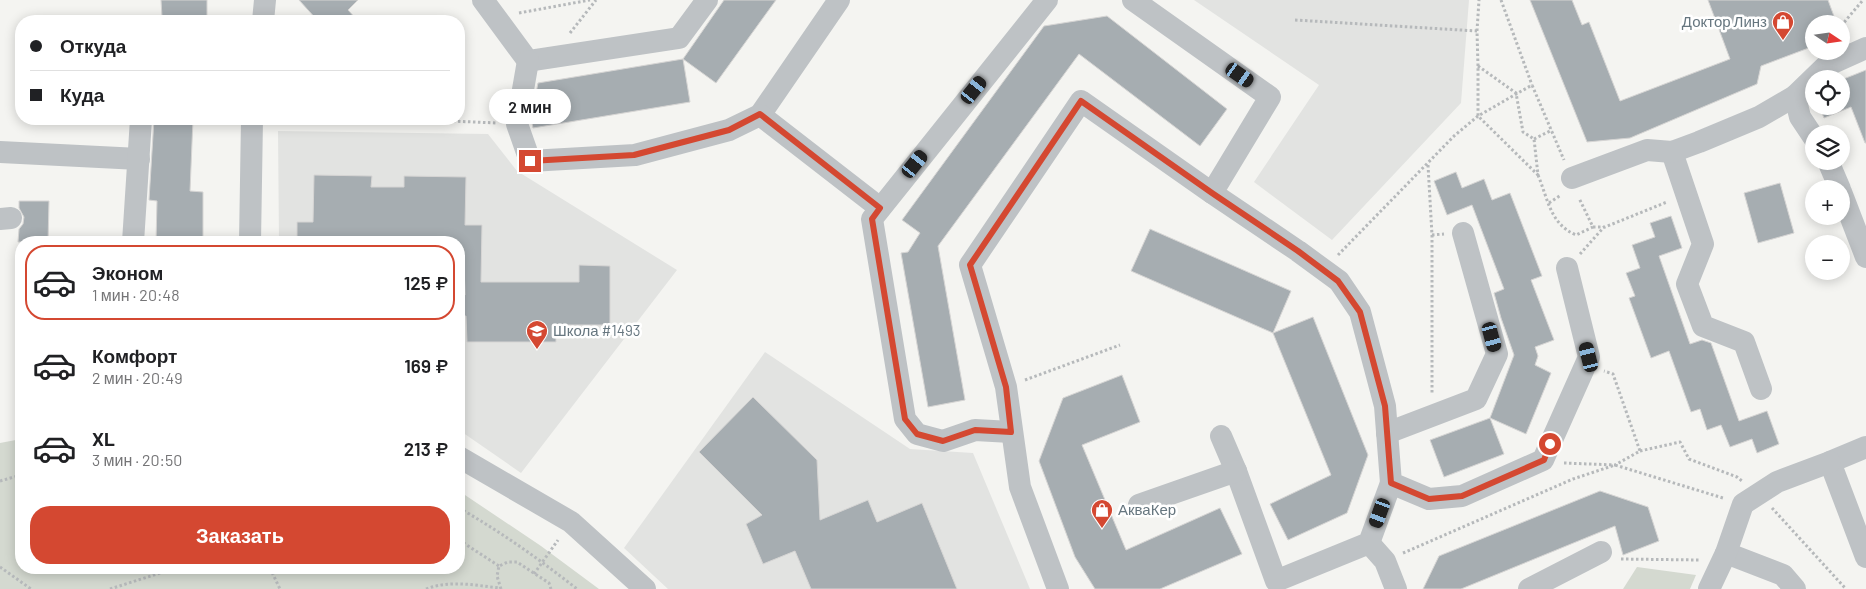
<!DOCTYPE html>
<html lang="ru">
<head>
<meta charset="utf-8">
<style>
	body { margin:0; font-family:Barlow,sans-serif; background:#f6f6f6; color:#202124; height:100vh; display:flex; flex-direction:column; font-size:19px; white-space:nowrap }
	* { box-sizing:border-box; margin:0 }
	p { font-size:16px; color:#757577 }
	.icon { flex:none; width:28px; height:28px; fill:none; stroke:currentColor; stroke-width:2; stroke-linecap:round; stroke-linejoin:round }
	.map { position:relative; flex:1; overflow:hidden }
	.details { position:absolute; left:15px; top:236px; width:450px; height:338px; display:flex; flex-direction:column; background:#fff; border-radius:20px; box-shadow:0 2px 12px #0003 }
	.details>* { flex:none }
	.top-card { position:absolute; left:15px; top:15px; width:450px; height:110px; border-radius:20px; box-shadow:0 2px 12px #0003; display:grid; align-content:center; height:110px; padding:0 15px; background:#fff }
	.needle { width:32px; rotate:103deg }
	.fabs { position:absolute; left:1805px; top:15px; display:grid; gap:10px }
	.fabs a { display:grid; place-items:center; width:45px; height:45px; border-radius:50%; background:#fff; box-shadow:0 2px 12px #0003; font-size:25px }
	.end { position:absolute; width:22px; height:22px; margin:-11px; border:6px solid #d44831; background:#fff; box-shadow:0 0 0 2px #fff }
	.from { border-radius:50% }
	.bubble { position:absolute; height:35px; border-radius:18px; background:#fff; box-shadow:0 2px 12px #0003; font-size:16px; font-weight:600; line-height:35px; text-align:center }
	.car { position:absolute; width:15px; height:30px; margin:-15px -8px; border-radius:6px; box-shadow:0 0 4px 1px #0007; background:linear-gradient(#222 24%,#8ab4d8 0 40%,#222 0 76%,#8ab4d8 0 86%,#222 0) }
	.top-card b { display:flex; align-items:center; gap:18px; height:48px; font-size:19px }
	.top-card b+b { border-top:1px solid #e0e0e0 }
	.top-card i { width:12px; height:12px; background:#202124 }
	ul { padding:9px 0 0; list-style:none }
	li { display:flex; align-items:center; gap:15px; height:75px; margin:0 10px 8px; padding:0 5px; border:2px solid transparent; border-radius:20px }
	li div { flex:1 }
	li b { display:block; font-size:19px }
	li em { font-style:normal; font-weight:600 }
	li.active { border-color:#d44831 }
	li>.icon { width:45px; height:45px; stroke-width:1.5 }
	.button { display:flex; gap:10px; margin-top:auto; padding:10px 15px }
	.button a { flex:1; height:58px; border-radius:20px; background:#d44831; color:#fff; font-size:20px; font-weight:600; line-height:58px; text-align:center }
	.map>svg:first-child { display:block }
</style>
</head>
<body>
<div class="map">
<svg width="1866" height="589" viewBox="0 0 1866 589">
	<rect width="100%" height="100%" fill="#f4f4f1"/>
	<!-- built -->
	<g fill="#e2e3e1">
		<path d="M 1194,0 L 1469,0 L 1461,103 L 1332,240 L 1254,182 L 1319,85 Z"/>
		<path d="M 278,131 L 488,134 L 517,171 L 677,270 L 521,473 L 459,430 L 459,242 L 279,242 Z"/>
		<path d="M 765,352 L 910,449 L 973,453 L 1030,589 L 668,589 L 624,548 Z"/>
	</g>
	<!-- green -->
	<g fill="#d4d9d0">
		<path d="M 21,439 L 21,568 L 459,568 L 459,491 L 541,546 L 599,589 L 0,589 L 0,443 Z"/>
		<path d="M 1637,567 L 1696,575 L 1690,589 L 1623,589 Z"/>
	</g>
	<!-- building -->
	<g fill="#a6adb1" stroke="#d6d5d4">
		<path d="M 161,0 L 207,0 L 207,20 L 162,17 Z"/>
		<path d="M 299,0 L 358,0 L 348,10 L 358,21 L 318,21 Z"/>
		<path d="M 724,0 L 776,0 L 716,83 L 683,59 L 690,102 L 533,128 L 531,118 L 538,83 L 683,59 Z"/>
		<path d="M 1530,0 L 1572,0 L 1582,25 L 1589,22 L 1620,101 L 1730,59 L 1708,0 L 1828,0 L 1835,19 L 1824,24 L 1814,24 L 1814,46 L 1761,66 L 1757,84 L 1630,138 L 1587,142 Z"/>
		<path d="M 1107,16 L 1227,109 L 1200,146 L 1079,54 L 938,246 L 965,400 L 928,407 L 901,253 L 908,252 L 920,233 L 902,220 L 1044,26 Z"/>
		<path d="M 1866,70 L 1866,143 L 1865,143 L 1851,107 L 1824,118 L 1819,106 L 1841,106 L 1841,80 Z"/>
		<path d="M 154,119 L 193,119 L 190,191 L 203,192 L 203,242 L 156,242 L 157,201 L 149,200 Z"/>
		<path d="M 1456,172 L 1462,188 L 1484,179 L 1492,200 L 1510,193 L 1542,276 L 1531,280 L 1554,340 L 1535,347 L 1538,356 L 1535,365 L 1551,373 L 1526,434 L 1490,418 L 1504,454 L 1444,477 L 1430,440 L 1490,418 L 1514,355 L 1501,318 L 1494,293 L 1504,289 L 1472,205 L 1447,215 L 1434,181 Z"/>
		<path d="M 314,175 L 372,176 L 371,187 L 404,187 L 404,176 L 466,177 L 465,225 L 482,225 L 481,282 L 579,282 L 579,265 L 610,266 L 610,325 L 556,325 L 556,342 L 467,342 L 466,316 L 459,316 L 459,295 L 465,295 L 464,263 L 459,262 L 459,242 L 297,242 L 297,222 L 313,222 Z"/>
		<path d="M 1780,183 L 1794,233 L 1758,243 L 1744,193 Z"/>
		<path d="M 19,201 L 49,201 L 48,242 L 18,242 L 19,229 L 23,224 L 24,217 L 19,208 Z"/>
		<path d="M 1671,216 L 1682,248 L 1659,256 L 1690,344 L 1702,340 L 1711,343 L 1739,421 L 1767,411 L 1779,444 L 1757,453 L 1752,439 L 1730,447 L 1721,425 L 1707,430 L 1700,409 L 1691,412 L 1669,351 L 1651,358 L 1629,298 L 1635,296 L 1626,273 L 1640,268 L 1632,245 L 1655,237 L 1650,223 Z"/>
		<path d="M 1150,229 L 1291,291 L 1273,333 L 1131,271 Z"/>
		<path d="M 1313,317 L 1368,455 L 1347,513 L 1288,540 L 1270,504 L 1331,475 L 1273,333 Z"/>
		<path d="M 1122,375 L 1140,422 L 1082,445 L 1126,550 L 1220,508 L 1242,554 L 1160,589 L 1095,589 L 1075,557 L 1039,461 L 1063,398 Z"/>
		<path d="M 753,397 L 817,460 L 820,520 L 868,500 L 877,522 L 922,503 L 957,589 L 811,589 L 795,551 L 763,564 L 746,524 L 762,515 L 699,452 Z"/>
		<path d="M 1600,491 L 1648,507 L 1659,541 L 1623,555 L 1615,526 L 1461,589 L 1423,589 L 1439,556 Z"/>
	</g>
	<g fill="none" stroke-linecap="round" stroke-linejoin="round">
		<!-- path -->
		<g stroke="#b6b9bb" stroke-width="3" stroke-dasharray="2.5 2.5" stroke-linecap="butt">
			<path d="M 1501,0 L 1532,85"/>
			<path d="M 519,13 L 590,0"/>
			<path d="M 1295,20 L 1477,31"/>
			<path d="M 1841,26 L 1863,0"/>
			<path d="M 570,33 L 596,0"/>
			<path d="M 1478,66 L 1516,93 L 1523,132 L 1534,139 L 1538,175 L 1478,116 Z"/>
			<path d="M 1478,66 L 1477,31 L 1479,0"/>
			<path d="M 403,119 L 497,123"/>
			<path d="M 1534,139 L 1552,130"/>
			<path d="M 1428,165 L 1432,235 L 1432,394"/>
			<path d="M 1538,175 C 1548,199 1550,224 1576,235 L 1593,227 L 1579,198"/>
			<path d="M 1549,203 L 1561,195"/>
			<path d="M 1593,227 L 1605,227 L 1667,202"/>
			<path d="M 1432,235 L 1444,234"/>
			<path d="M 1580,254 L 1604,227"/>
			<path d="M 1338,255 L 1454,136 L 1478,116 L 1532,85 L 1564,160"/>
			<path d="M 1025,380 L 1120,345"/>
			<path d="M 1640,451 L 1680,442 L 1689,459 L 1737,477 L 1742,481"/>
			<path d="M 1564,463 L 1615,465 L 1640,451 L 1613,374 L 1604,371"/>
			<path d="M 0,481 L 21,475"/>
			<path d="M 459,508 C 501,532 539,559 577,589"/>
			<path d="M 1772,508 L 1846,589"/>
			<path d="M 459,540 L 499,566"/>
			<path d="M 1403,553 L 1573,479 L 1615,465 L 1723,498"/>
			<path d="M 1621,559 L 1699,560"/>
			<path d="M 0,567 L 31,589"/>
			<path d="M 270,568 L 280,589"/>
			<path d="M 534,574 L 558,540"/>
			<path d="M 110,589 L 176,568"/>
			<path d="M 426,589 C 450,580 474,585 499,588"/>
			<path d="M 501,589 L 497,576 L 499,566 L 508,562 L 517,562 L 549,583 L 551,589"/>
		</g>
		<!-- minor -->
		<g stroke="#bec2c5" stroke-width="22">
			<path d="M 483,0 L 528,61 L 679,38 L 707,0"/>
			<path d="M 1133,0 L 1270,97 L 1212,193 L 1298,251 L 1339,281 L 1360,312 L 1385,406 L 1391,483 L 1429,499 L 1462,496 L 1543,460 L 1589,357 L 1567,268"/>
			<path d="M 263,21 L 265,0"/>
			<path d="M 528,61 L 517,124 L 530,161 L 635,155 L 729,130 L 760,115 L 839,0"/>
			<path d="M 1795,96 L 1800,117 L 1814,138"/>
			<path d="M 760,115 L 880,208"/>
			<path d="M 0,152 L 139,159"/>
			<path d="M 1672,152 L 1703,244 L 1687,284 L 1703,326 L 1744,342 L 1761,389"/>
			<path d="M 1828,161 L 1840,189"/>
			<path d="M 1572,178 L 1647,150 L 1672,152 L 1699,142 L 1759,117 L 1795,96 L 1826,66 L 1866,48"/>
			<path d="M 1841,192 L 1866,257"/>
			<path d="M 0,219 L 11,218"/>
			<path d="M 133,242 L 141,119"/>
			<path d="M 250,242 L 252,119"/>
			<path d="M 1011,432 L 975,430 L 943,441 L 917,434 L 905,419 L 872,219 L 1047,0"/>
			<path d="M 1387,433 L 1476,399 L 1497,354 L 1463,233"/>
			<path d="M 1221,436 L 1236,471 L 1276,581 L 1369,543 L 1391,483"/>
			<path d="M 1866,447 L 1830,462 L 1866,557"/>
			<path d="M 459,457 L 571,522 L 645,589"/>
			<path d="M 1139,505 L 1236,471"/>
			<path d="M 1369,543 L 1385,561 L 1396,589"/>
			<path d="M 1726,553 L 1783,575 L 1795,589"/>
			<path d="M 1058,589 L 1020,487 L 1006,387 L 970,265 L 1081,101 L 1212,193"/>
			<path d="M 1529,589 L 1601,552"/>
			<path d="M 1709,589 L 1726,553 L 1743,504 L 1777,482 L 1830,462"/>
		</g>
	</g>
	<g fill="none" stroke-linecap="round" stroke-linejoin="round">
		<!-- route -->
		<path stroke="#d44831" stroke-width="6" d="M 530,161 L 634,155 L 729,130 L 760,114 L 880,208 L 872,219 L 905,419 L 917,434 L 943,441 L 975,430 L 1011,432 L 1006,387 L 970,265 L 1081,101 L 1212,193 L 1298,251 L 1338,281 L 1360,312 L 1385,406 L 1391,483 L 1429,499 L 1462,496 L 1544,460 L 1550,444"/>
	</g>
	<!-- icons -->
	<defs>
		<g id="shop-pin" transform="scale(1.125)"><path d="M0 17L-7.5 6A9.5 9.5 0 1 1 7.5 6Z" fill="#d44831" stroke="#fff"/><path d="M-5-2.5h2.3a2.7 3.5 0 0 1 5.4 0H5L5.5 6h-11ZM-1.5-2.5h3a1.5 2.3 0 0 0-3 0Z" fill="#fff"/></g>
		<g id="school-pin" transform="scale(1.125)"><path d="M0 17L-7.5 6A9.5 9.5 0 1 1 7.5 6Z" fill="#d44831" stroke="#fff"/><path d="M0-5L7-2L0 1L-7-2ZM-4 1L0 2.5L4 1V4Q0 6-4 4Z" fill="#fff"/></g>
	</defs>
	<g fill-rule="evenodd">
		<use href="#shop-pin" x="1783" y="22"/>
		<use href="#school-pin" x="537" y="331"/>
		<use href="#shop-pin" x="1102" y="510"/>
	</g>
	<g text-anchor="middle" stroke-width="5" stroke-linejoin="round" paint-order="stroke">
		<!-- poi labels -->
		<g font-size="15" fill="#66767f" stroke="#fff" text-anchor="start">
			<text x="1767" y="27" text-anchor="end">Доктор Линз</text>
			<text x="553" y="336">Школа #1493</text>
			<text x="1118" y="515">АкваКер</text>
		</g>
	</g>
</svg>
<div class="fabs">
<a><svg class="needle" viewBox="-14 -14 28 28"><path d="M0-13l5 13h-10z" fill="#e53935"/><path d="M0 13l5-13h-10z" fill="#757577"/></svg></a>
<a><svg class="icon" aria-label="locate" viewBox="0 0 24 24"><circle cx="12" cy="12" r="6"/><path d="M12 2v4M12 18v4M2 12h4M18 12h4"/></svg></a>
<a><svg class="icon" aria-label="layers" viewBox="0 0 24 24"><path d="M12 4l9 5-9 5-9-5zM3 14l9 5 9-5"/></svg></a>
<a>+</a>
<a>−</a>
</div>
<i class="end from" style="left:1550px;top:444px"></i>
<i class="end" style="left:530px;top:161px"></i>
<div class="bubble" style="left:489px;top:89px;width:82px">2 мин</div>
<i class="car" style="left:1240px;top:75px;rotate:125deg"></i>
<i class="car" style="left:974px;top:90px;rotate:39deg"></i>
<i class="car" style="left:915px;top:164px;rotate:39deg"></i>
<i class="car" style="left:1492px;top:337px;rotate:165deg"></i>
<i class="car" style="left:1589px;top:357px;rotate:346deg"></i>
<i class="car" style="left:1380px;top:513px;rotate:200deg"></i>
<div class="top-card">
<b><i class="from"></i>Откуда</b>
<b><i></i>Куда</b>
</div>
<section class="details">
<ul>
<li class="active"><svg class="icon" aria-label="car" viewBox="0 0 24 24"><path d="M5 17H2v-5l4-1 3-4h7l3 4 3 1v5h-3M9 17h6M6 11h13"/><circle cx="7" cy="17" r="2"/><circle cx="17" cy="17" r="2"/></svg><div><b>Эконом</b><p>1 мин · 20:48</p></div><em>125 ₽</em></li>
<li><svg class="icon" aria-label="car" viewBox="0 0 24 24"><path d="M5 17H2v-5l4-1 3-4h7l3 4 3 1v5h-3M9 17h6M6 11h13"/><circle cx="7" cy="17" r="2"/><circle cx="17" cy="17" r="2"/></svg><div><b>Комфорт</b><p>2 мин · 20:49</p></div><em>169 ₽</em></li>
<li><svg class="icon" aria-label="car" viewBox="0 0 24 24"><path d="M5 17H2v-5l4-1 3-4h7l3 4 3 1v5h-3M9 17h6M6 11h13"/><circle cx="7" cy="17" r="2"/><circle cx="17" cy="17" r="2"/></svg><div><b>XL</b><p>3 мин · 20:50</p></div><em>213 ₽</em></li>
</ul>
<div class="button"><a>Заказать</a></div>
</section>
</div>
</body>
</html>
